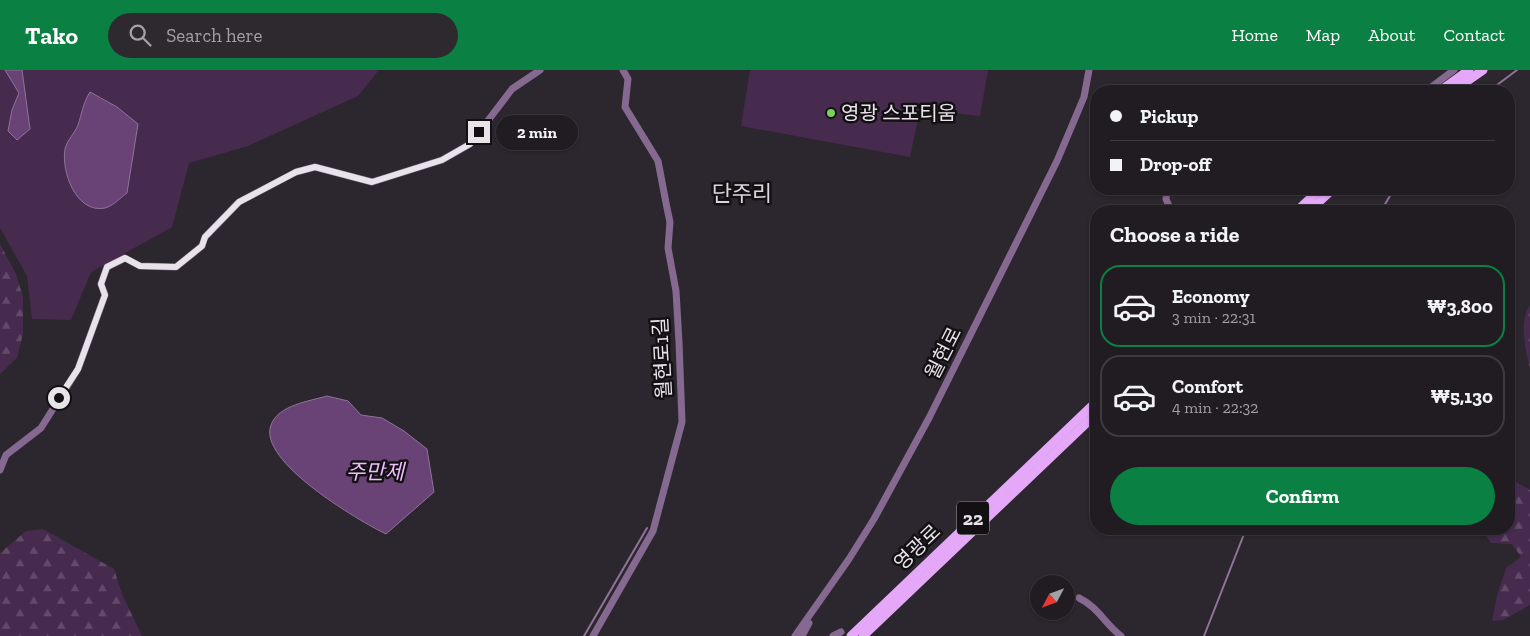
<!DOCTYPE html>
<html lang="en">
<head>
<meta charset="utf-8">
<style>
	body { margin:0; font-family:"Zilla Slab","Noto Sans KR",serif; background:#2d292f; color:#f1f3f6; height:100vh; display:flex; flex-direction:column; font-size:19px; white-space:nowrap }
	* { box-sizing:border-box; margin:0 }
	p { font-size:16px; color:#a2a1a5 }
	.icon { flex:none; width:28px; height:28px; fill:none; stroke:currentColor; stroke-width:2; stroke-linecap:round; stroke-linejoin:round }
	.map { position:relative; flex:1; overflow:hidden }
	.sheet { position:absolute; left:1090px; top:135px; width:425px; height:330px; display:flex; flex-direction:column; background:#211c22; border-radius:20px; box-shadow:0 1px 4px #0004,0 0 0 1px #3e3a40 }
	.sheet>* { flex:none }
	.guide { position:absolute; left:1090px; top:15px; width:425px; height:110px; border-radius:20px; box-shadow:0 1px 4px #0004,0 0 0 1px #3e3a40; display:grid; align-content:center; height:110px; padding:0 20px; background:#211c22 }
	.needle { width:32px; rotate:229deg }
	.tools { position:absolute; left:1030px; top:505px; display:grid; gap:10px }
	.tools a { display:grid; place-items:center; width:45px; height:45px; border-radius:50%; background:#211c22; box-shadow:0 1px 4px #0004,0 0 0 1px #3e3a40; font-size:25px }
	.end { position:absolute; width:22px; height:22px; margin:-11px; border:6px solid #e7e3e8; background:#111; box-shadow:0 0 0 2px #111 }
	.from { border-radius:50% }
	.bubble { position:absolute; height:35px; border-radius:18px; background:#211c22; box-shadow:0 1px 4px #0004,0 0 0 1px #3e3a40; font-size:16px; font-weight:700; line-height:35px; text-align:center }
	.guide b { display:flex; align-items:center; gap:18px; height:48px; font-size:19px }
	.guide b+b { border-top:1px solid #3e3a40 }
	.guide i { width:12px; height:12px; background:#f1f3f6 }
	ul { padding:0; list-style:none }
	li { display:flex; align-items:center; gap:15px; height:82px; margin:0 10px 8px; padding:0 10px; border:2px solid #3e3a40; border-radius:20px }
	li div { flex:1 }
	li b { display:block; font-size:19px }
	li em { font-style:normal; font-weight:700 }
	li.active { border-color:#0b8043 }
	li>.icon { width:45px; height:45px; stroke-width:1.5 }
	h2 { padding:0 20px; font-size:22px; line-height:60px }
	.action { display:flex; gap:10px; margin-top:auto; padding:10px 20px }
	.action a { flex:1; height:58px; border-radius:30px; background:#0b8043; color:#fff; font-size:20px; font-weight:700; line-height:58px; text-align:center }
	header { display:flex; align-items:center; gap:30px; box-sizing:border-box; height:70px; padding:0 25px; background:#0b8043; color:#fff }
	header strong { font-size:24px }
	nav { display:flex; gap:28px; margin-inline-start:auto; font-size:18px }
	.search { width:350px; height:45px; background:#2d292f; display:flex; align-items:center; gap:12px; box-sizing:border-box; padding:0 18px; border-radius:28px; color:#a2a1a5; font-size:19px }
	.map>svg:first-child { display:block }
</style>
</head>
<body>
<header>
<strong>Tako</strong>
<div class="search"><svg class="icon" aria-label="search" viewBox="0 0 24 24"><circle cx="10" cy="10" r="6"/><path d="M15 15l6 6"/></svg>Search here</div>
<nav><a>Home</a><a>Map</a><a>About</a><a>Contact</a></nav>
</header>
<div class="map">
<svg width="1530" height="566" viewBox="0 0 1530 566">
	<defs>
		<pattern id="forest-firs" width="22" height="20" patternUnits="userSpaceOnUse" patternTransform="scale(1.25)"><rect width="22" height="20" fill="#472b4f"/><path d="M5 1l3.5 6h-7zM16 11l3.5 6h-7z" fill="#624a68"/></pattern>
	</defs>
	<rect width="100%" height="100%" fill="#2c262e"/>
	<!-- grass -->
	<g fill="#472b4f">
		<path d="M 0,0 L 379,0 L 358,26 L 248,76 L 189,93 L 172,157 L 91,202 L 71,250 L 32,249 L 27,206 L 0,158 Z"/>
		<path d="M 750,0 L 988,0 L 980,46 L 920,39 L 910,87 L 741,56 Z"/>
	</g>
	<!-- forest -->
	<g fill="url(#forest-firs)">
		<path d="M 0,174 L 16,204 L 23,227 L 23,264 L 17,288 L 0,304 Z"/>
		<path d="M 1530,235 L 1530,299 C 1526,280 1518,253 1530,235 Z"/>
		<path d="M 1509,408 L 1530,420 L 1530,535 L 1503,550 L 1492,551 L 1497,526 L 1506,498 L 1521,487 L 1512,474 L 1491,473 L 1482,459 L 1509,459 Z"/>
		<path d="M 43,459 L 114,499 L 122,524 L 142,566 L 0,566 L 0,483 L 26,461 Z"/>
	</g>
	<!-- water -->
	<g fill="#694375" stroke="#8f7398">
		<path d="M 5,0 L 22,0 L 30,59 L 17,70 L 8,61 L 12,40 L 19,23 Z"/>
		<path d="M 90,22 L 117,37 L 138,54 L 127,123 C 121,127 113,136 105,138 C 76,144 61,101 65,79 C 67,70 75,63 78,55 C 82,43 83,33 90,22 Z"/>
		<path d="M 327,326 L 348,331 L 361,345 L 382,348 L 404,361 L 427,379 L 434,422 L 386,464 C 359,451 257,391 271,355 C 278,335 310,331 327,326 Z"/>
	</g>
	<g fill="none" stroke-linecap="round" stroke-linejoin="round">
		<!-- stream -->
		<g stroke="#8f7398" stroke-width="2">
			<path d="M 1489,21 L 1517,0"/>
			<path d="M 1381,141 L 1394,119"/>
			<path d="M 584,566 L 647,458"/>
			<path d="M 1204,566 L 1246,459"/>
		</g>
		<!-- minor -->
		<g stroke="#866990" stroke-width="7">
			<path d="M 1426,21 L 1454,0"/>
			<path d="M 1167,119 L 1166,129 L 1171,141"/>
			<path d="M 0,400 L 6,385 L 41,358 L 78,299 L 105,225 L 101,214 L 107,197 L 125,188 L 140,196 L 176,197 L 202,176 L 205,167 L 239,132 L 296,102 L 315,97 L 372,112 L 442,90 L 470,74 L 512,19 L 540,0"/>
			<path d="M 1079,528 C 1098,537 1105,554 1121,566"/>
			<path d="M 593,566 L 653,461 L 682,352 L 679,272 L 676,221 L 668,178 L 670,152 L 667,138 L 658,91 L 625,37 L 628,9 L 623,0"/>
			<path d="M 795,566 L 849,489 L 874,449 L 929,348 L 1057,91 L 1084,27 L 1089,0"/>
			<path d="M 802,566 L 809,553"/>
			<path d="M 833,566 L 841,562"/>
		</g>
		<!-- major -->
		<g stroke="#e5a8f9" stroke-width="9">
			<path d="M 1440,21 L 1469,0"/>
			<path d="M 1453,21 L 1483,0"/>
			<path d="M 1297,141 L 1320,119"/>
			<path d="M 1309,141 L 1333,119"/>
			<path d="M 851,566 L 1096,332"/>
			<path d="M 863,566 L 1096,344"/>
		</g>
	</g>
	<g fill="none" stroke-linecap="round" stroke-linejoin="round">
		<!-- route -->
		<path stroke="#e7e3e8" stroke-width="6" d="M 59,328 L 78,299 L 105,225 L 101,214 L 107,197 L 125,188 L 140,196 L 176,197 L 202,176 L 205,167 L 239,132 L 296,102 L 315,97 L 372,112 L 442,90 L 470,74 L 479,62"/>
	</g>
	<!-- markers -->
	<circle fill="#7ad157" stroke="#131014" stroke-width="2" cx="831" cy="43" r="5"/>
	<g text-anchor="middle" stroke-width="5" stroke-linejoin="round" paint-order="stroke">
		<!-- shield labels -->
		<rect fill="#131014" stroke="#a7a4a8" stroke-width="1" x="957" y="431.5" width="32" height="33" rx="4"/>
		<g font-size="19" font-weight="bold" fill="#e7e3e8">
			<text x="973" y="455">22</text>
		</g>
		<!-- poi labels -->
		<g font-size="20" fill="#e7e3e8" stroke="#131014" text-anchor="start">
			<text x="841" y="50">영광 스포티움</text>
		</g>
		<!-- street labels -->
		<g font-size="20" fill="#e7e3e8" stroke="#131014">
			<text transform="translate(943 283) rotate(-63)" y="7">월현로</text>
			<text transform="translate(662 288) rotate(-93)" y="7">월현로1길</text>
			<text transform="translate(917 477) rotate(-44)" y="7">영광로</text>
		</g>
		<!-- water labels -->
		<g font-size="21" font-style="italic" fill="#ecbefb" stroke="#131014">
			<text x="375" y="409">주만제</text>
		</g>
		<!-- quarter labels -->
		<g font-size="22" fill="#dbd4de" stroke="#131014">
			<text x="742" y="131">단주리</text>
		</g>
	</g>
</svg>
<div class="tools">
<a><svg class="needle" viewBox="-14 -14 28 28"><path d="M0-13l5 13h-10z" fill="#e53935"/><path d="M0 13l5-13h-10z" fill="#a2a1a5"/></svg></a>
</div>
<i class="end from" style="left:59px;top:328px"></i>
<i class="end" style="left:479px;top:62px"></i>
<div class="bubble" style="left:496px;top:45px;width:82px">2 min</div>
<div class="guide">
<b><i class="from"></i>Pickup</b>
<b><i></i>Drop-off</b>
</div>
<section class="sheet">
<h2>Choose a ride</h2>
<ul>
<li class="active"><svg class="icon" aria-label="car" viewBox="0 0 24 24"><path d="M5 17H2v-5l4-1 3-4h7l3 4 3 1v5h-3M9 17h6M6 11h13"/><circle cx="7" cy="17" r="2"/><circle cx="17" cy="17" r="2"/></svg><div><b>Economy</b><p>3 min · 22:31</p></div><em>₩3,800</em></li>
<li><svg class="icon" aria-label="car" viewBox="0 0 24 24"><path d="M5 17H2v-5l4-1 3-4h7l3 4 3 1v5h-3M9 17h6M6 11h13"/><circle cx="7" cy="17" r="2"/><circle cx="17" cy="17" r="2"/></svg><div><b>Comfort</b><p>4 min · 22:32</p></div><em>₩5,130</em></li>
</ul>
<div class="action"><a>Confirm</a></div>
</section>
</div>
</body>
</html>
